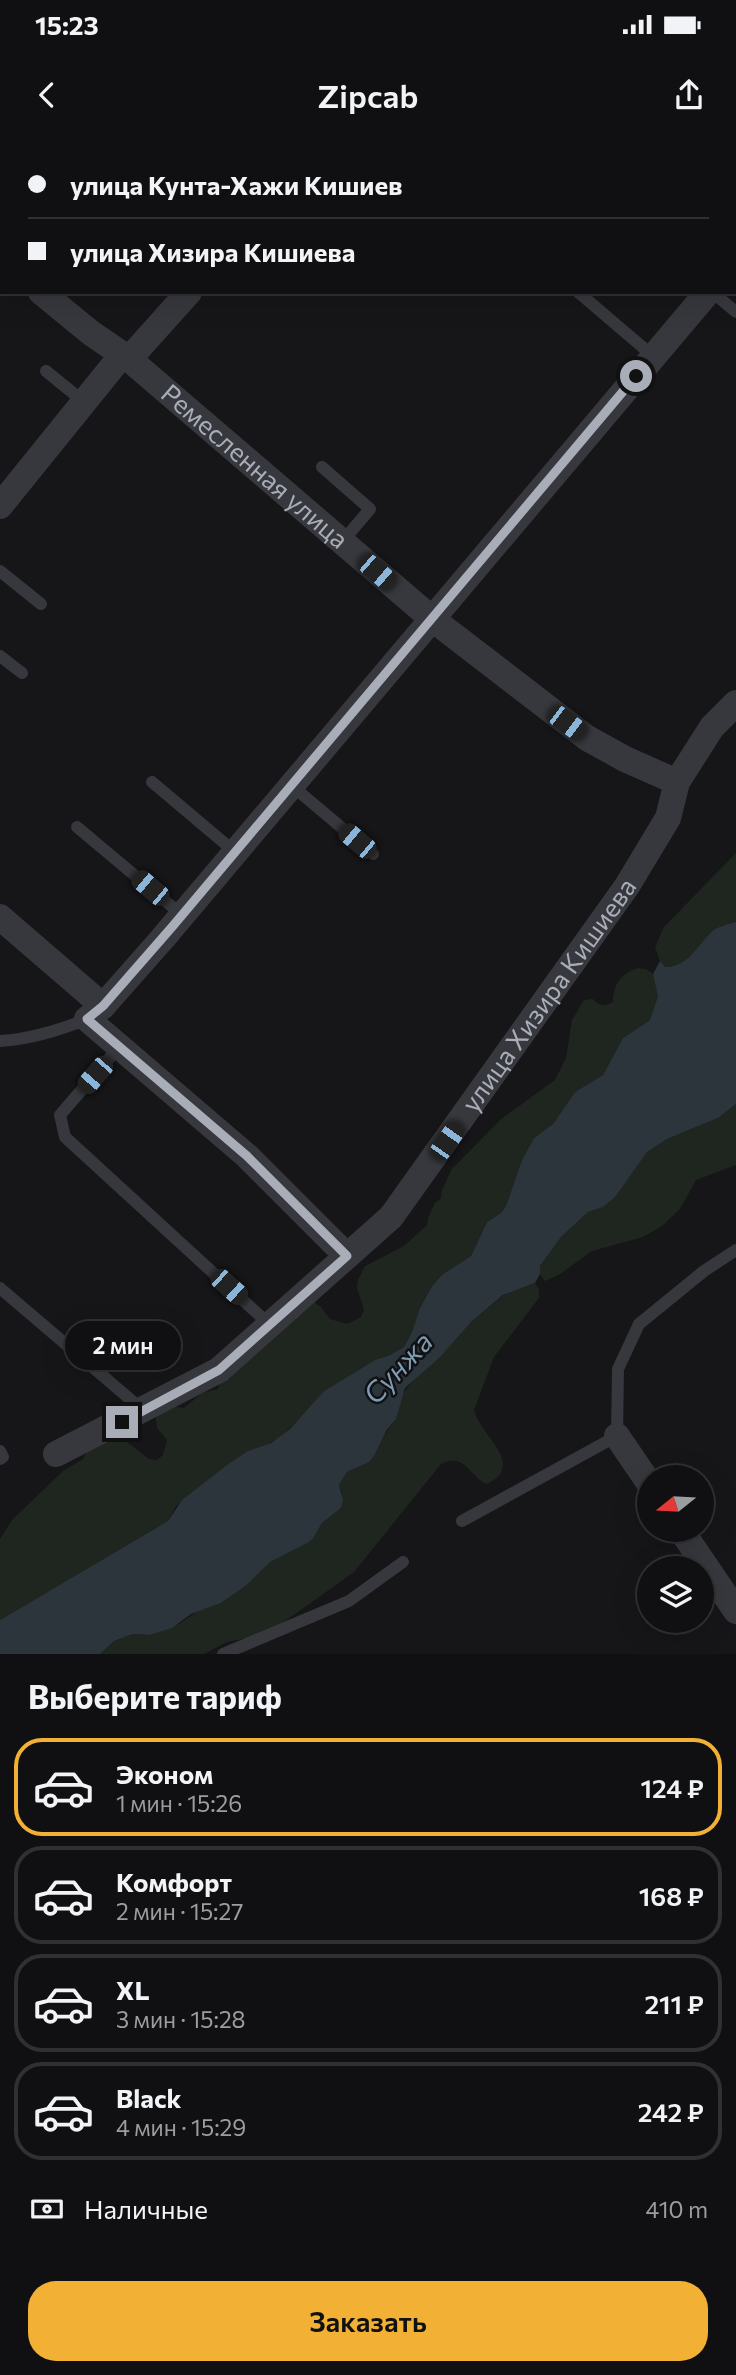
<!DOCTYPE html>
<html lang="ru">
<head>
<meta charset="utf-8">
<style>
	body { margin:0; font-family:Commissioner,sans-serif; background:#1e1e20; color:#f1f3f6; height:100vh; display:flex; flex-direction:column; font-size:26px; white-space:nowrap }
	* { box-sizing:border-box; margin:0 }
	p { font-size:23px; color:#9c9d9f }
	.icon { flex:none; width:38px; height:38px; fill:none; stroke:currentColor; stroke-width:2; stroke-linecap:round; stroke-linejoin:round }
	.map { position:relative; height:1514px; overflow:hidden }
	.details { display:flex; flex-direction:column; background:#101012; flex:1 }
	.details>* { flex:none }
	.hud { position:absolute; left:0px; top:0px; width:737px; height:154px; box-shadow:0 7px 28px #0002,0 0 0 2px #303032; display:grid; align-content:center; height:154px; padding:0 28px; background:#101012 }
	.needle { width:46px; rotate:252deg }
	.fabs { position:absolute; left:637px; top:1325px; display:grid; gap:14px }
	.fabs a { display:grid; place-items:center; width:77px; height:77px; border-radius:50%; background:#101012; box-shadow:0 7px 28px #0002,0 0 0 2px #303032; font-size:35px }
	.end { position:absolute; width:32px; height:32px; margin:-16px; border:9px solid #a8adb8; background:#111; box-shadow:0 0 0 4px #111 }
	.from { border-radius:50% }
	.bubble { position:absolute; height:49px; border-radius:24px; background:#101012; box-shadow:0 7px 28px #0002,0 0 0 2px #303032; font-size:23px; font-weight:600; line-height:49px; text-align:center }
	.car { position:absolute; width:21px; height:42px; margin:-21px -10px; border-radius:9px; box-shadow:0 0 5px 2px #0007; background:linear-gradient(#222 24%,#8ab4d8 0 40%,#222 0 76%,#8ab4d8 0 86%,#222 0) }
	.hud b { display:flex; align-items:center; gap:24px; height:66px; font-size:26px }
	.hud b+b { border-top:2px solid #303032 }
	.hud i { width:18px; height:18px; background:#f1f3f6 }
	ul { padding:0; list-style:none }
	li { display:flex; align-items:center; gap:21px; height:98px; margin:0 14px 10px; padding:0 14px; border:4px solid #303032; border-radius:28px }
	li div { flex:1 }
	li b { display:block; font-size:26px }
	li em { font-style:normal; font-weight:600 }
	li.active { border-color:#f2b134 }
	li>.icon { width:63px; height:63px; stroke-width:1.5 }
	h2 { padding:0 28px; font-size:32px; line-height:84px }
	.pay { display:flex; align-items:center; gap:18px; height:77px; padding:0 28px; font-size:26px }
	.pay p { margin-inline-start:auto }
	.button { display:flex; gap:14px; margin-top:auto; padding:14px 28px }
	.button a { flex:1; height:80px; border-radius:28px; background:#f2b134; color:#111; font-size:28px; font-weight:600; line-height:80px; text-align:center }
	.status { display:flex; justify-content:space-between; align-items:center; height:49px; padding:0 35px; background:#101012; direction:ltr }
	.status svg { height:19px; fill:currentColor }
	header { display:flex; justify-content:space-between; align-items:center; height:91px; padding:0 28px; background:#101012; font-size:32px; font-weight:600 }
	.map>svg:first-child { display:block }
</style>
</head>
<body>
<div class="status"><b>15:23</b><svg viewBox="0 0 49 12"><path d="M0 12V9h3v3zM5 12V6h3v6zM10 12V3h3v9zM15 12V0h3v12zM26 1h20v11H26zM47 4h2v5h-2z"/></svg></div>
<header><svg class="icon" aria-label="back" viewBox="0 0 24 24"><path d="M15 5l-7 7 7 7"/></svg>Zipcab<svg class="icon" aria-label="share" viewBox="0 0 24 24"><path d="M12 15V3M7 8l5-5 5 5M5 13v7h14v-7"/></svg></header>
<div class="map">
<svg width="736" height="1514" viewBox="0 0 736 1514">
	<rect width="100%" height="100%" fill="#161618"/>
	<!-- green -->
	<g fill="#1e261f">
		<path d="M 736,713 L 736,782 C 729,784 720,786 714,791 C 697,804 690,828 665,827 L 660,821 L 655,807 L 664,787 Z"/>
		<path d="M 638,828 L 646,829 L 653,834 L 656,841 L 658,856 L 650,880 L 623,898 L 603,935 L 575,952 L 553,984 L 534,998 L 522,1020 L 506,1066 L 501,1073 L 487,1082 L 471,1116 L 443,1134 L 432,1146 L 420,1168 L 412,1192 L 404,1207 L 390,1215 L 375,1220 L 324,1251 L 303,1277 L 278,1298 L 264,1306 L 176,1366 L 168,1381 L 0,1480 L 0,1399 L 12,1380 L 63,1331 L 83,1319 L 95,1293 L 118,1295 L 149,1319 L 157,1320 L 163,1315 L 167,1300 L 157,1288 L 155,1272 L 168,1266 L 184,1268 L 202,1253 L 218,1249 L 220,1241 L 313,1162 L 320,1166 L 330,1179 L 347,1184 L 361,1177 L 364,1170 L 357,1148 L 358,1140 L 365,1126 L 404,1106 L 427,1085 L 428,1078 L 435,1063 L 441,1058 L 442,1050 L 452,1029 L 501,979 L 555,940 L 566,918 L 572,880 L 584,860 L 593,859 C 599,866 604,867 613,862 C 613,845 621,833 638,828 Z"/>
		<path d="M 736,964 L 736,1025 L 696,1040 L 680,1069 L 662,1086 L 643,1097 L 592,1111 L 560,1134 L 545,1141 L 540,1134 L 540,1126 L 561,1097 L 588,1072 L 603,1067 L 647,1012 L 667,999 L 718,978 Z"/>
		<path d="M 535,1143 L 539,1150 L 539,1158 L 494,1217 L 474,1270 C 480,1295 527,1325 487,1344 C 468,1336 466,1312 441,1324 L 354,1432 L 267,1494 L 227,1502 L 204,1514 L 100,1514 L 114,1501 L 133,1494 L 149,1495 L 179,1484 L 198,1471 L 221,1463 L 248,1444 L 270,1422 L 314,1397 L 322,1383 L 341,1368 L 342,1353 L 339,1345 L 347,1332 L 362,1325 L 396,1279 L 401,1256 L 416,1237 L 471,1182 L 504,1155 Z"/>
	</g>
	<!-- water -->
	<path fill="#2c353c" d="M 736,782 L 736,964 L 718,978 L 667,999 L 647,1012 L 615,1057 L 603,1067 L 588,1072 L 561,1097 L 540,1126 L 540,1134 L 535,1143 L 503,1155 L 471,1182 L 439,1218 L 405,1248 L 396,1279 L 386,1291 L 374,1316 L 369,1322 L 347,1332 L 339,1345 L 343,1360 L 341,1368 L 322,1383 L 314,1397 L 309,1402 L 270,1422 L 248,1444 L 221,1463 L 191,1474 L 172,1488 L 149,1495 L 133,1494 L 114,1501 L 100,1514 L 0,1514 L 0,1480 L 168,1381 L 182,1360 L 227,1325 L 248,1311 L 271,1303 L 291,1288 L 324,1251 L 375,1220 L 390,1215 L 404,1207 L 412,1192 L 420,1168 L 432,1146 L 443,1134 L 471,1116 L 487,1082 L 501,1073 L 506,1066 L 522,1020 L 534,998 L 553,984 L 575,952 L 603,935 L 623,898 L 650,880 L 658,856 L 653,834 L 660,821 L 665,827 C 690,827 697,804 714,790 C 720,786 729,784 736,782 Z"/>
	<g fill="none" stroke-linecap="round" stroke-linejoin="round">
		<!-- service -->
		<g stroke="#37383d" stroke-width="12">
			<path d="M 266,0 L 268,2"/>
			<path d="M 578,152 L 653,216"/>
			<path d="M 712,152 L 736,172"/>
			<path d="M 46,231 L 84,262"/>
			<path d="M 322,327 L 370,369 L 342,402"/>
			<path d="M 0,431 L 41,464"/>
			<path d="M 0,516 L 22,533"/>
			<path d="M 152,642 L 235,712"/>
			<path d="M 291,645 L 373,714"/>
			<path d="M 77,687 L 182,775"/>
			<path d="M 0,901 C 31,899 58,891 87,879"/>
			<path d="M 119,907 L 60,975 L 65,997 L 270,1185"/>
			<path d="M 0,1148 L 144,1271"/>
			<path d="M 0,1311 L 3,1317 L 0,1319"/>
			<path d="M 462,1381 L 617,1296 L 618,1229 L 639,1184 L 704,1131 L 736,1110"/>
			<path d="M 223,1514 L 349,1461 L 403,1422"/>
		</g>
		<!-- minor -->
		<g stroke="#37383d" stroke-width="26">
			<path d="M 692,0 L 694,2"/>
			<path d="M 324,2 L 326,0"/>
			<path d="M 735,36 L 736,37"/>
			<path d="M 0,118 L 2,120"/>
			<path d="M 735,120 L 736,119"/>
			<path id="s1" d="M 41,152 L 91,193 L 129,219 L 431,478 L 587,598 L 625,619 L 677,642"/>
			<path d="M 129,219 L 189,152"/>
			<path d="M 0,366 L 122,215"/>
			<path d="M 0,777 L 103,866"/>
			<path d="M 347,1116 L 247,1016 L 87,879 L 103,866 L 163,798 L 708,152"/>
			<path d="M 617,1296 L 649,1343"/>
			<path id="s2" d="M 56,1314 L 219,1230 L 391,1077 L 627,746 L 668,678 L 677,642 L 712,587 L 736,563"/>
			<path d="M 681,1390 L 736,1471"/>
		</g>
	</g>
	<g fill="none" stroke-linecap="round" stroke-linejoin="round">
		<!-- route -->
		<path stroke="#a8adb8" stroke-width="9" d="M 122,1282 L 219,1230 L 347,1116 L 247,1016 L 87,879 L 103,866 L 172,787 L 636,236"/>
	</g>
	<g text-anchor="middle" stroke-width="5" stroke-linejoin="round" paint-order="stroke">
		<!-- street labels -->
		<g font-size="26" fill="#a8adb8" stroke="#111113">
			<text dy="9" stroke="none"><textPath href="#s1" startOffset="276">Ремесленная улица</textPath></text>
			<text dy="9" stroke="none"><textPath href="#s2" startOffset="686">улица Хизира Кишиева</textPath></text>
		</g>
		<!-- water labels -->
		<g font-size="28" font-style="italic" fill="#7f9bb3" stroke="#111113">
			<text transform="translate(398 1228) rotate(-47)" y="10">Сунжа</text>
		</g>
	</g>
</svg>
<div class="fabs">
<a><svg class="needle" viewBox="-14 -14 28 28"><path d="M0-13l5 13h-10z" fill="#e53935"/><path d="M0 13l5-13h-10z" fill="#9c9d9f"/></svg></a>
<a><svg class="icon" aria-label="layers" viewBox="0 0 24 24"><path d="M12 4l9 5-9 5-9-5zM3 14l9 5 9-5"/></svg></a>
</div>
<i class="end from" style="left:636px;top:236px"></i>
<i class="end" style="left:122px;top:1282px"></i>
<div class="bubble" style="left:65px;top:1181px;width:116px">2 мин</div>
<i class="car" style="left:377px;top:432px;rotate:131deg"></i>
<i class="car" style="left:567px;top:583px;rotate:127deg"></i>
<i class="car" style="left:357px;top:701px;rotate:310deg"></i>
<i class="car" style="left:150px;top:748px;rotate:310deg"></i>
<i class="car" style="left:95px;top:935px;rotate:221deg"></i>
<i class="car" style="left:447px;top:1001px;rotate:35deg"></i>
<i class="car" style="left:229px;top:1147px;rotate:132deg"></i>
<div class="hud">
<b><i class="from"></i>улица Кунта-Хажи Кишиев</b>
<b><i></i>улица Хизира Кишиева</b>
</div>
</div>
<section class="details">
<h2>Выберите тариф</h2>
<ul>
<li class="active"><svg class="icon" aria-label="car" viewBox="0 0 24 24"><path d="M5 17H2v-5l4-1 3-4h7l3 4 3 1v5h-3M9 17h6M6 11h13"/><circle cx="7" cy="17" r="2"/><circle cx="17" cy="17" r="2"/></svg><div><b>Эконом</b><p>1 мин · 15:26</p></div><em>124 ₽</em></li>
<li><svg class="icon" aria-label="car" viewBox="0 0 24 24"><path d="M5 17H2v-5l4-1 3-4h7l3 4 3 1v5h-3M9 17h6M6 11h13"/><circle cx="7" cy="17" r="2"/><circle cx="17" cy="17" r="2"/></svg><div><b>Комфорт</b><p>2 мин · 15:27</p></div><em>168 ₽</em></li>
<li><svg class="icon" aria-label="car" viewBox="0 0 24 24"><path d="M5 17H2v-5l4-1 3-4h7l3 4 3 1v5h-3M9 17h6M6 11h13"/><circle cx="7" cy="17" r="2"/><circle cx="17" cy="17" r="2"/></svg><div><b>XL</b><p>3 мин · 15:28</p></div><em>211 ₽</em></li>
<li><svg class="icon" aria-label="car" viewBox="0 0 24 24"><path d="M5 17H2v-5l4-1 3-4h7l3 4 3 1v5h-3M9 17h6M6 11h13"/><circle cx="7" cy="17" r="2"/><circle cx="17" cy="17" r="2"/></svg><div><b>Black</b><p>4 мин · 15:29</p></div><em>242 ₽</em></li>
</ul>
<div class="pay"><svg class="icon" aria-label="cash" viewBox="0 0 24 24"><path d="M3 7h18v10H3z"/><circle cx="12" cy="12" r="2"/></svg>Наличные<p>410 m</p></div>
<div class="button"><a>Заказать</a></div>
</section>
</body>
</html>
